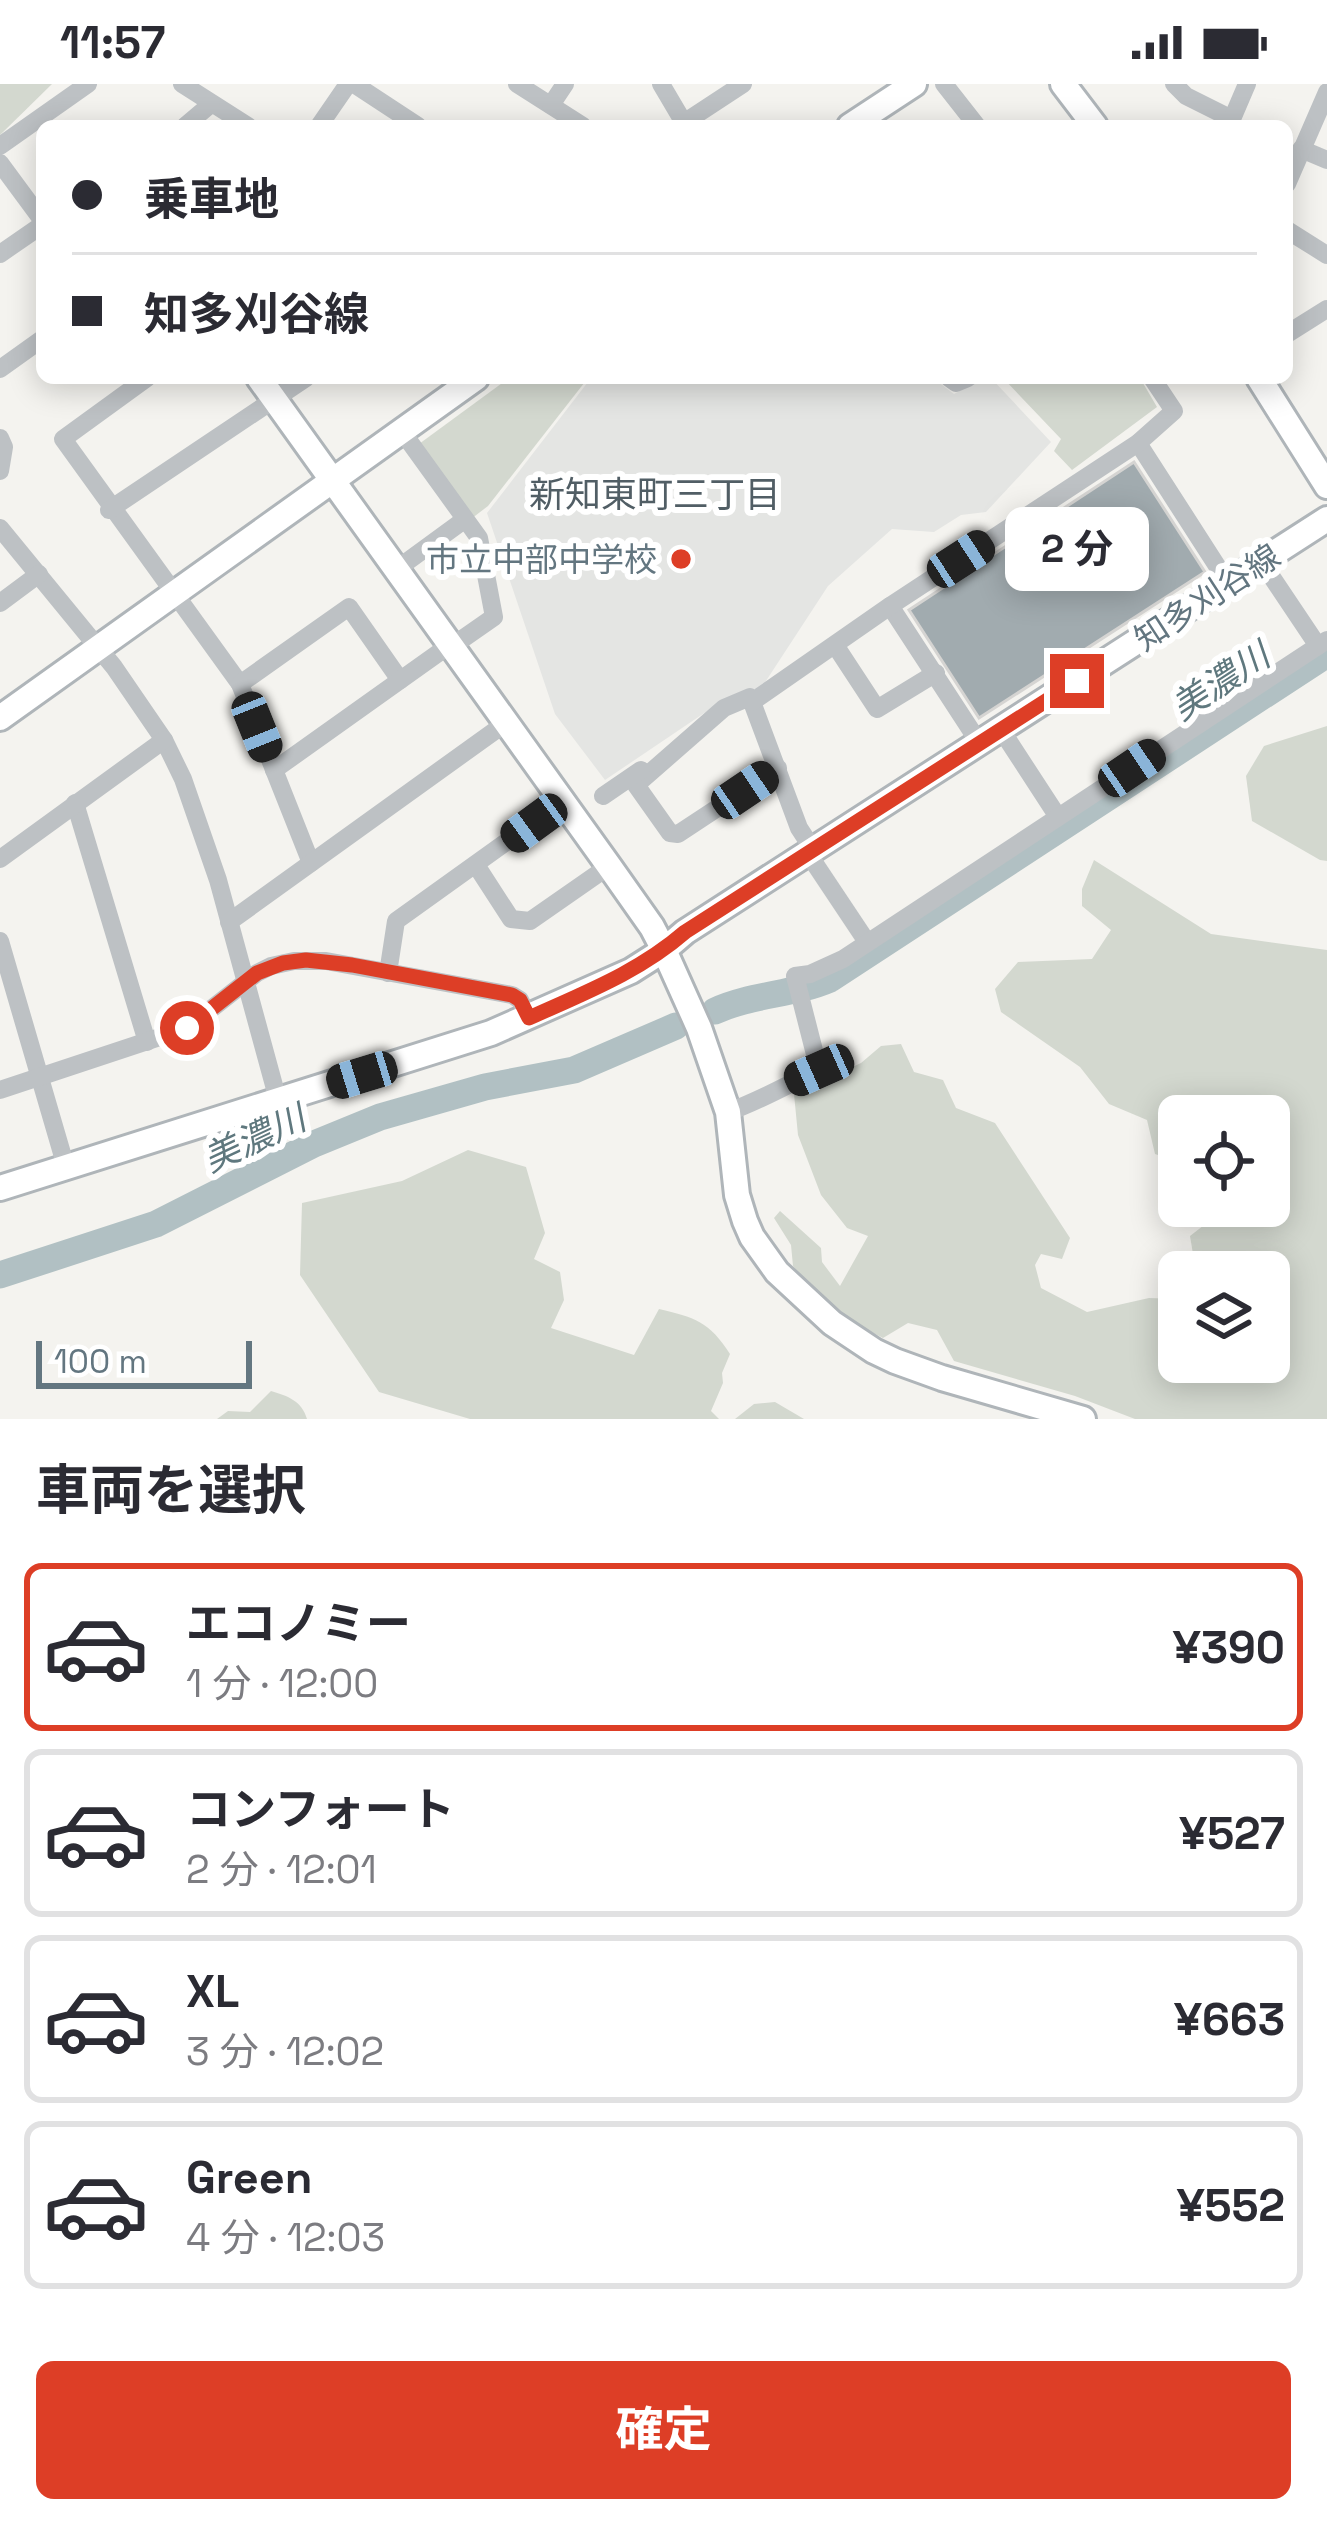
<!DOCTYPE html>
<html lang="ja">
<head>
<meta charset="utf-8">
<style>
	body { margin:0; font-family:"Space Grotesk","Noto Sans JP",sans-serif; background:#f7f7f7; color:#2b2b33; height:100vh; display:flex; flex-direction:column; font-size:45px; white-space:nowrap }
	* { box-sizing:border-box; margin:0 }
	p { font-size:39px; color:#7c7c81 }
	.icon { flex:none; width:66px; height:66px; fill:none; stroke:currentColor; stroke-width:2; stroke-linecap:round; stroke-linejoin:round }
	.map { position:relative; height:1335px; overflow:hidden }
	.panel { display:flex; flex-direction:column; background:#fff; flex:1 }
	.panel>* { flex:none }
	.top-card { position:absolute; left:36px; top:36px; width:1257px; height:264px; border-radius:18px; box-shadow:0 6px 30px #0003; display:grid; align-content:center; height:264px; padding:0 36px; background:#fff }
	.controls { position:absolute; left:1158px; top:1011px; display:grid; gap:24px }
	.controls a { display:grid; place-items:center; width:132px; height:132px; border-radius:18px; background:#fff; box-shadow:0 6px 30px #0003; font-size:60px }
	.scale { position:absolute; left:36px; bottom:30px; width:216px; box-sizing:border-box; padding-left:12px; border:6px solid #637680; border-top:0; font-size:33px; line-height:42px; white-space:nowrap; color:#637680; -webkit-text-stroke:9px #fff; paint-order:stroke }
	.end { position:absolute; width:54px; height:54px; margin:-27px; border:15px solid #dd3e26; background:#fff; box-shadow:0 0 0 6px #fff }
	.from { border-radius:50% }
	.bubble { position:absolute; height:84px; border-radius:18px; background:#fff; box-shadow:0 6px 30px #0003; font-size:39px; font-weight:700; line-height:84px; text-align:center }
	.car { position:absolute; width:36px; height:72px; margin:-36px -18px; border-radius:15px; box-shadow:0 0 9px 3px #0007; background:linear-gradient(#222 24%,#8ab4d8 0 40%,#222 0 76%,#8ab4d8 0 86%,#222 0) }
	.top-card b { display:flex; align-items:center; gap:42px; height:114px; font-size:45px }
	.top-card b+b { border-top:3px solid #e1e1e2 }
	.top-card i { width:30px; height:30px; background:#2b2b33 }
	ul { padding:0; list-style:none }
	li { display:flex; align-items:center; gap:36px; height:168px; margin:0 24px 18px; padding:0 12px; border:6px solid #e1e1e2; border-radius:18px }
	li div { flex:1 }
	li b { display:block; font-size:45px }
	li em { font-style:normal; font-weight:700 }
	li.on { border-color:#dd3e26 }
	li>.icon { width:108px; height:108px; stroke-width:1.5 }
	h2 { padding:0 36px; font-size:54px; line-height:144px }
	.action { display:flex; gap:24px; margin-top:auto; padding:24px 36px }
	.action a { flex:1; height:138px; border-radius:18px; background:#dd3e26; color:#fff; font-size:48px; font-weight:700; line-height:138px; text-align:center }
	.status { display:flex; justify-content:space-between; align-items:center; height:84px; padding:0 60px; background:#fff; direction:ltr }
	.status svg { height:33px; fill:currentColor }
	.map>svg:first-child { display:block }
</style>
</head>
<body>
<div class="status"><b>11:57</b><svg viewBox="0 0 49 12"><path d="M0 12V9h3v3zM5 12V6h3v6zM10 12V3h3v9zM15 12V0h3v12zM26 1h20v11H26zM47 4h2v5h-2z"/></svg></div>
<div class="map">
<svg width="1327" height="1335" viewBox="0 0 1327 1335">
	<rect width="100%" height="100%" fill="#f4f3ef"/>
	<!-- built -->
	<path fill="#e4e5e3" d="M 591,294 L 933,294 L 954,310 L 985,294 L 991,294 L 1051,358 L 986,428 L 961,431 L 934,448 L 892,445 L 828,502 L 762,603 L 725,615 L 605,696 L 555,630 L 487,429 Z"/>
	<!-- green -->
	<g fill="#d3d8cf">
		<path d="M 0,0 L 52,0 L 0,51 Z"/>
		<path d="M 509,294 L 588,294 L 488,422 L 471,435 L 419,360 Z"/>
		<path d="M 1003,294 L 1140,294 L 1157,323 L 1072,386 L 1054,367 L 1061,355 Z"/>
		<path d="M 1327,642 L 1327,777 L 1320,776 L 1252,737 L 1246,692 L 1264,662 Z"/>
		<path d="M 1094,776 L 1211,850 L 1327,866 L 1327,1335 L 1135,1335 L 1075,1312 L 954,1277 L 937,1246 L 908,1239 L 883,1254 L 841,1232 L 810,1204 L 793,1182 L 791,1161 L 774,1134 L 780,1127 L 821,1164 L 822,1178 L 840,1202 L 868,1152 L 847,1144 L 821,1111 L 798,1051 L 794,1010 L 861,979 L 881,962 L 901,960 L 914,988 L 943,996 L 956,1024 L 995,1039 L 1070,1154 L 1062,1175 L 1041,1170 L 1035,1181 L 1041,1204 L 1087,1228 L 1149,1214 L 1179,1215 L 1179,1278 L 1269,1278 L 1269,1188 L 1196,1188 L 1190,1152 L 1208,1138 L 1206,1122 L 1269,1122 L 1269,1032 L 1179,1032 L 1179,1078 L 1155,1070 L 1147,1036 L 1109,1020 L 1080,983 L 1001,928 L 995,905 L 1018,878 L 1092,875 L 1111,846 L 1082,822 L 1082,805 Z"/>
		<path d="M 468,1066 L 526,1083 L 545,1149 L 534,1175 L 560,1188 L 564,1216 L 551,1244 L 634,1271 L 659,1225 C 694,1233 710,1238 730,1270 L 722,1289 L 723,1299 L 711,1327 L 719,1335 L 470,1335 L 379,1308 L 300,1191 L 302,1119 L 402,1097 Z"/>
		<path d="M 271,1307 C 288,1312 302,1317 307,1335 L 217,1335 L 228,1327 L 250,1328 Z"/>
		<path d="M 775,1318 L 804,1335 L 735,1335 L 754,1320 Z"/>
	</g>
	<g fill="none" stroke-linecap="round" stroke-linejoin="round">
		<!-- river -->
		<g stroke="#b1c0c3" stroke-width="27">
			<path d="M 715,927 C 752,910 793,911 830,895 L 1327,570"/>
			<path d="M 0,1191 L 156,1140 L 314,1060 L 380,1033 L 485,1003 L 574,986 L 676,942"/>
		</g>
	</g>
	<!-- building -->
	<path fill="#a1abaf" stroke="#d5d4d2" stroke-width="3" d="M 1134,378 L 1205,488 L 979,634 L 909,526 Z"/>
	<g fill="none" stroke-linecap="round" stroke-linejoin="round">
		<!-- secondary casing -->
		<g stroke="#afb5b9" stroke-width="30">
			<g id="secondary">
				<path d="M 1063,0 L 1095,42"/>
				<path d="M 850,42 L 914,0"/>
				<path d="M 259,294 L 609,782 L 652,843 L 664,866 L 685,848 L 1327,435"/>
				<path d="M 1259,294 L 1327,402"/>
				<path d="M 0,634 L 476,294"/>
				<path d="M 0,1104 L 491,949 L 631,887 L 664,866 L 699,944 L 728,1028 L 737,1111 L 745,1137 L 752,1153 L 777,1188 L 832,1239 L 874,1267 L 895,1277 L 942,1294 L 1083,1335"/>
			</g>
		</g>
		<!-- street -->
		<g stroke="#bdc1c4" stroke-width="18">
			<path d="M 182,0 L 248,42"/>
			<path d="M 354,0 L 418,42"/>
			<path d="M 517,0 L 583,42"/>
			<path d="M 661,0 L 684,39"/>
			<path d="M 944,0 L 977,42"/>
			<path d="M 1174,0 L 1186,12 L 1232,35"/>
			<path d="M 551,21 L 565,0"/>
			<path d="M 185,42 L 211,20"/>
			<path d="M 319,42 L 348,0"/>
			<path d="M 679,42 L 743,0"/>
			<path d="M 1229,42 L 1247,0"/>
			<path d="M 0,62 L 88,0"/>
			<path d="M 1301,65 L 1327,76"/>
			<path d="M 0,79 L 42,136"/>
			<path d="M 1287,100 L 1327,8"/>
			<path d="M 1287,146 L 1327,171"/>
			<path d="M 0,170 L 42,141"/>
			<path d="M 1287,250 L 1327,225"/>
			<path d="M 0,285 L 42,255"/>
			<path d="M 147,294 L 63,355 L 240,600 L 311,779"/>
			<path d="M 949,294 L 956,299 L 968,294"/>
			<path d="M 0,354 L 4,363 L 0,387"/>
			<path d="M 1138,359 L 1228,499"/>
			<path d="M 109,426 L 306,294"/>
			<path d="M 0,444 L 114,583 L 164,656 L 183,695 L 218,796 L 278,1016"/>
			<path d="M 1261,477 L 1318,562"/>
			<path d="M 397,485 L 464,436"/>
			<path d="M 0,519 L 39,490"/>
			<path d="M 890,522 L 980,660"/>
			<path d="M 835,561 L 877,625 L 936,589"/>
			<path d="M 240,600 L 349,523 L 400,596"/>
			<path d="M 752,618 L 799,744 L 814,767"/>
			<path d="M 1002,647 L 1058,733"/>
			<path d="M 778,684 L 678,750 L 670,749 L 636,701 L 724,624 L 750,613 L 752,618 L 890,522 L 1138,359 L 1174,327 L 1152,294"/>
			<path d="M 274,686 L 451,560 L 461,556 L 494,533 L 479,454 L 401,346"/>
			<path d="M 603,712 L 641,686"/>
			<path d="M 75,719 L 147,958"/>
			<path d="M 809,771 L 867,858"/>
			<path d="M 0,775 L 164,656"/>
			<path d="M 476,781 L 511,835 L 530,837 L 609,782"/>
			<path d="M 229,838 L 507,638"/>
			<path d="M 0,857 L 66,1083"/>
			<path d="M 388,889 L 396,837 L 562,718"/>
			<path d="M 0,1006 L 187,944 L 257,889 L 271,882 L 294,877 L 326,877 L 512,911 L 520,916 L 529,934"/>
			<path d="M 728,1028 C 760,1017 788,1000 819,986 L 795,892 L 810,890 L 843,875 L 1327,556"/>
		</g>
		<!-- secondary -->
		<use href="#secondary" stroke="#fff" stroke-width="24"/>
	</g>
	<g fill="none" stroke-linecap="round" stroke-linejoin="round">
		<!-- route -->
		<path stroke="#dd3e26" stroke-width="15" d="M 187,944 L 257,889 L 283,879 L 306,876 L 352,881 L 512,911 L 520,916 L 529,934 C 584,909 639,888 685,848 L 1077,597"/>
	</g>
	<!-- markers -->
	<circle fill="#dd3e26" stroke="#fff" stroke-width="4.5" cx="681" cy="475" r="12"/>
	<g text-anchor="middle" stroke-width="12" stroke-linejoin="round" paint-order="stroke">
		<!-- poi labels -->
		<g font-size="33" fill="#637680" stroke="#fff" text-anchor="end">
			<text x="657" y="487">市立中部中学校</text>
		</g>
		<!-- street labels -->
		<g font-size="33" fill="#637680" stroke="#fff">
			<text transform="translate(1207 513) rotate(-33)" y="12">知多刈谷線</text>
		</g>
		<!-- neighbourhood labels -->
		<g font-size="36" fill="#515e65" stroke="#fff">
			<text x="655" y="423">新知東町三丁目</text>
		</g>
		<!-- water labels -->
		<g font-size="36" font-style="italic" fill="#5f787e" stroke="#fff">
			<text transform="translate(1220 597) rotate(-33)" y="13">美濃川</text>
			<text transform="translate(254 1054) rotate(-25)" y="13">美濃川</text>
		</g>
	</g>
</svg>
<div class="controls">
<a><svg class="icon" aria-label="locate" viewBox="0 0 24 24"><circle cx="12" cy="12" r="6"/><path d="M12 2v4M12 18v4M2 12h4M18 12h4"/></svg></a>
<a><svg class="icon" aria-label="layers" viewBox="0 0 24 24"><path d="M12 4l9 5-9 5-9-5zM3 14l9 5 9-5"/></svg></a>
</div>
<div class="scale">100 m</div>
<i class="end from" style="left:187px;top:944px"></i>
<i class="end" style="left:1077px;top:597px"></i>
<div class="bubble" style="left:1005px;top:423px;width:144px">2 分</div>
<i class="car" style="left:961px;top:475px;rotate:57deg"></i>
<i class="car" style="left:257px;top:643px;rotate:158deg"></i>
<i class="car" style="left:1132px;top:684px;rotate:56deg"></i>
<i class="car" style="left:745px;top:706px;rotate:56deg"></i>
<i class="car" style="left:534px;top:739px;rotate:234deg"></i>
<i class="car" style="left:819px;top:986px;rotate:246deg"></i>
<i class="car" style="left:362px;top:991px;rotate:253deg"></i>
<div class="top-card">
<b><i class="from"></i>乗車地</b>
<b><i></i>知多刈谷線</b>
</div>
</div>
<section class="panel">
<h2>車両を選択</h2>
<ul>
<li class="on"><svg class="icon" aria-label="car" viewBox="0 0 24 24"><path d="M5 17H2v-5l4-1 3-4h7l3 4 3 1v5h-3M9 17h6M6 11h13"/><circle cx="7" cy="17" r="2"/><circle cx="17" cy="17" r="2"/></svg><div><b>エコノミー</b><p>1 分 · 12:00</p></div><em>¥390</em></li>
<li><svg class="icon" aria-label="car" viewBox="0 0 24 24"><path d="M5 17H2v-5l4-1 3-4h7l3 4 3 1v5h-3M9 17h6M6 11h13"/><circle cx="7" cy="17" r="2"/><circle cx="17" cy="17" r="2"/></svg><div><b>コンフォート</b><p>2 分 · 12:01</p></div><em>¥527</em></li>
<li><svg class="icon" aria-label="car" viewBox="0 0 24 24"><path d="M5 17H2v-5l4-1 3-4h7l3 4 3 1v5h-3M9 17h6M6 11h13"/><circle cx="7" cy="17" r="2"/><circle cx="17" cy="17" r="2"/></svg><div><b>XL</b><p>3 分 · 12:02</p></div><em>¥663</em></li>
<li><svg class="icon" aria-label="car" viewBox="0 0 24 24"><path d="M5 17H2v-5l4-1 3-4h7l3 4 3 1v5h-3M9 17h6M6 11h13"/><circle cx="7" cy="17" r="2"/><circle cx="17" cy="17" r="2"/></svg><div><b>Green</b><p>4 分 · 12:03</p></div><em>¥552</em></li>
</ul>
<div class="action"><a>確定</a></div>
</section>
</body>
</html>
